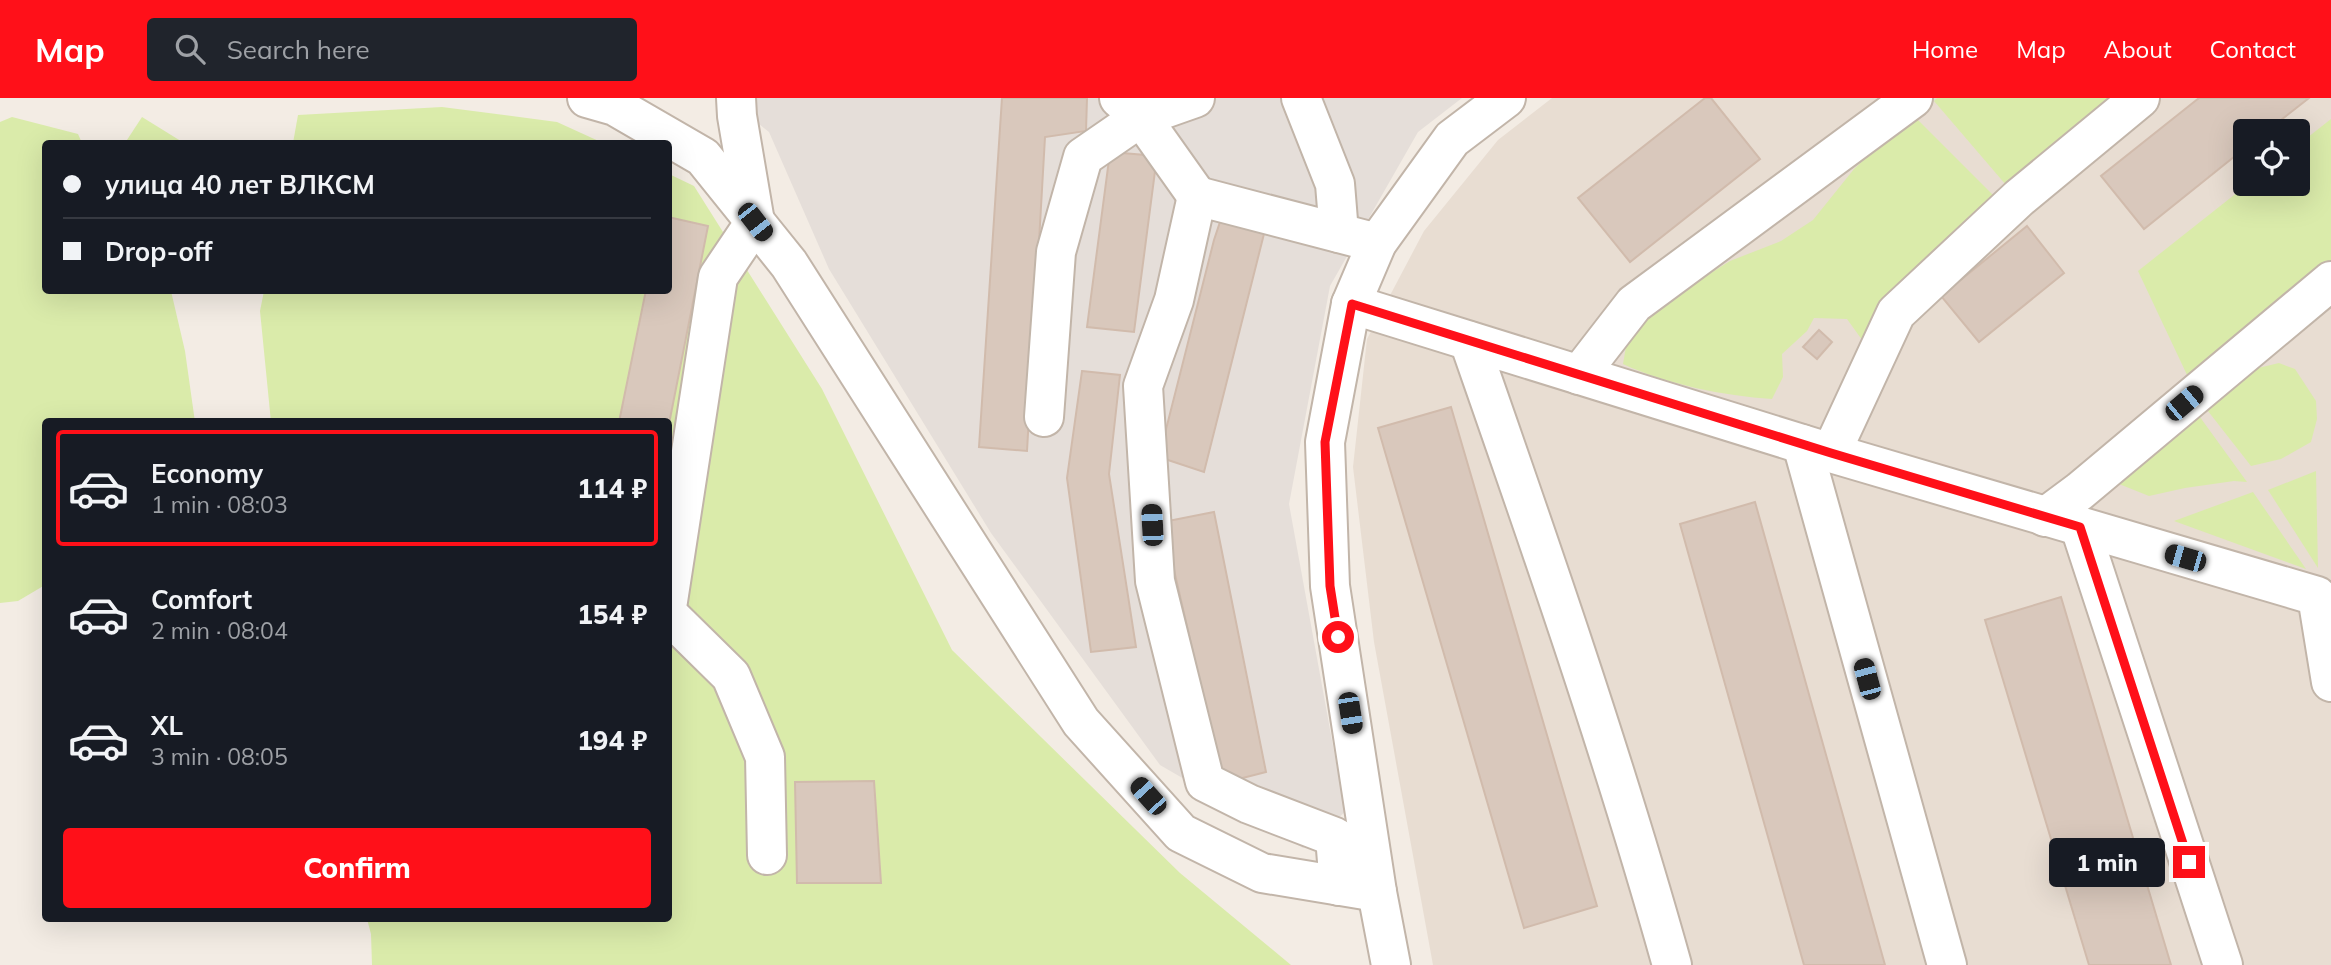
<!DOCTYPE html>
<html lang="en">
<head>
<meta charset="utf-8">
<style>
	body { margin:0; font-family:Mulish,sans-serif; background:#20242c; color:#f1f3f6; height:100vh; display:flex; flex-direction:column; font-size:26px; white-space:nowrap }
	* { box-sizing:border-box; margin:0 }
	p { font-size:23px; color:#9ea1a6 }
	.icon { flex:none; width:38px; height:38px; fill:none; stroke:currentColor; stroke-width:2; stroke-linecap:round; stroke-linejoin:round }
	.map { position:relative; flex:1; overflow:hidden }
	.side { position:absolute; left:42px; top:320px; width:630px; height:504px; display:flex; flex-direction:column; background:#171b24; border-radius:7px; box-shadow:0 7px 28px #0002 }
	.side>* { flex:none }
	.banner { position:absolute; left:42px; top:42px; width:630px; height:154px; border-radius:7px; box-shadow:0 7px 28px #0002; display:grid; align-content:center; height:154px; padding:0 21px; background:#171b24 }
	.controls { position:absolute; left:2233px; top:21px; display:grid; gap:14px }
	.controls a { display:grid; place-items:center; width:77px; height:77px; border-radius:7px; background:#171b24; box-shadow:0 7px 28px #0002; font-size:35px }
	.end { position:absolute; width:32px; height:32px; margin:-16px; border:9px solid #ff1019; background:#fff; box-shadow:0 0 0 4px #fff }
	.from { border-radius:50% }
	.bubble { position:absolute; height:49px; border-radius:7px; background:#171b24; box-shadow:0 7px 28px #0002; font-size:23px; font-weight:800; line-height:49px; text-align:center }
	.car { position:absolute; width:21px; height:42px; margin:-21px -10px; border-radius:9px; box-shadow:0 0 5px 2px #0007; background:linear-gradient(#222 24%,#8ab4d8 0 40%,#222 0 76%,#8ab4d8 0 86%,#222 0) }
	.banner b { display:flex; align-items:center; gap:24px; height:66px; font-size:26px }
	.banner b+b { border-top:2px solid #363941 }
	.banner i { width:18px; height:18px; background:#f1f3f6 }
	ul { padding:12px 0 0; list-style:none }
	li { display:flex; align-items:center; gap:21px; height:116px; margin:0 14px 10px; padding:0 7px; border:4px solid transparent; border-radius:7px }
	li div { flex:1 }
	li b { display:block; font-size:26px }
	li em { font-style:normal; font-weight:800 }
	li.active { border-color:#ff1019 }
	li>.icon { width:63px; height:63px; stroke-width:1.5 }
	.action { display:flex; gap:14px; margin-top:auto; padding:14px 21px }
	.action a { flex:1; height:80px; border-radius:7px; background:#ff1019; color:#fff; font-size:28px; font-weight:800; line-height:80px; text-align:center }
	header { display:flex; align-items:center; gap:42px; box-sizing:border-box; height:98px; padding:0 35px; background:#ff1019; color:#fff }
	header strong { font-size:33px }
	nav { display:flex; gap:38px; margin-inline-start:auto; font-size:24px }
	.search { width:490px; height:63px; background:#20242c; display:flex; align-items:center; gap:18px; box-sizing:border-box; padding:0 24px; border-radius:7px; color:#9ea1a6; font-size:26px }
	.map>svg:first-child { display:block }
</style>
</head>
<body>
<header>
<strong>Map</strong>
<div class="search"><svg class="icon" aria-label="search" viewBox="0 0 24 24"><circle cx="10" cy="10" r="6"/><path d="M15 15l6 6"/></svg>Search here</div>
<nav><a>Home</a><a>Map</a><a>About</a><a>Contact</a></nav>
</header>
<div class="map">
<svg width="2331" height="867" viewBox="0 0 2331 867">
	<rect width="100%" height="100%" fill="#f3ece4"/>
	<!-- residential -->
	<path fill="#e8ddd2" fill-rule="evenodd" d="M 1552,0 L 2331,0 L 2331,867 L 1433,867 L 1374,544 L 1353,369 L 1367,241 L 1424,133 L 1498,42 ZM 2245,33 L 2298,33 L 2298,86 L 2245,86 Z"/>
	<!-- industrial -->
	<path fill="#e5ded9" d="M 726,0 L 1462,0 L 1418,34 L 1330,188 L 1289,406 L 1345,714 L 1303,750 L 1160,667 L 991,435 L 829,171 L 769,34 Z"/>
	<!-- green -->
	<g fill="#daebaa">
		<path d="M 1937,0 L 2121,0 L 2012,94 L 1934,3 Z"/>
		<path d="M 442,9 L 557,24 L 603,45 L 293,45 L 298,17 Z"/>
		<path d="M 12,19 L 78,36 L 82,45 L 46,46 L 46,192 L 171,193 L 185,253 L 195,324 L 46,324 L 45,487 L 18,503 L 0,505 L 0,24 Z"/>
		<path d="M 142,19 L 184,45 L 125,45 Z"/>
		<path d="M 1917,21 L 1996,100 L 1923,162 L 1884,204 L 1865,246 L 1847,221 L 1814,220 L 1807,233 L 1782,256 L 1783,279 L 1772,301 C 1724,298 1666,286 1623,266 L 1628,237 L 1677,196 L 1730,163 L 1781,143 L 1813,122 L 1854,71 L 1875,51 Z"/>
		<path d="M 2331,21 L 2331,164 L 2188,279 L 2138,173 L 2248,86 L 2298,86 L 2298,47 Z"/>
		<path d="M 669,76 L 694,88 L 822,291 L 952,552 L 1180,775 L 1291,867 L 372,867 L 371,836 L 367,821 L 668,821 L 668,324 L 271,324 L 260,213 L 264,193 L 668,192 Z"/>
		<path d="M 2279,265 L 2295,271 L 2316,303 L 2317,321 L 2311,344 L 2281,361 L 2251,368 L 2204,308 L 2254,271 Z"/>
		<path d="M 2197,315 L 2247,384 L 2234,383 L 2185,390 L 2149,398 L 2119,386 L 2130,367 Z"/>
		<path d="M 2316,373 L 2318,470 L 2268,392 Z"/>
		<path d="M 2253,394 L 2306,471 L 2174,423 Z"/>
	</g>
	<!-- building -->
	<g fill="#d9c8bc" stroke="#d1bbac" stroke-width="2">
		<path d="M 1002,0 L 1087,0 L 1086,33 L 1045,39 L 1027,353 L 979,349 Z"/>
		<path d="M 1705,0 L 1711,0 L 1760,61 L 1630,164 L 1578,100 Z"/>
		<path d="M 2199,0 L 2309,0 L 2267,33 L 2245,33 L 2245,50 L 2144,131 L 2101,78 Z"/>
		<path d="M 1110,54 L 1157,58 L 1134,234 L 1087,229 Z"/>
		<path d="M 1225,109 L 1267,124 L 1204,374 L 1159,359 L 1214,142 Z"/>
		<path d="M 668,119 L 708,128 L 668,331 L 668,324 L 619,324 L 646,192 L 668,192 Z"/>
		<path d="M 2027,128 L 2064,175 L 1979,244 L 1941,198 Z"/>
		<path d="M 1819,232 L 1832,244 L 1817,261 L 1803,249 Z"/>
		<path d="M 1082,273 L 1120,277 L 1109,376 L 1136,549 L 1091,554 L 1067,380 Z"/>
		<path d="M 1451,309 L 1597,808 L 1524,830 L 1378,330 Z"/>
		<path d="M 1755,404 L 1885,867 L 1804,867 L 1680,426 Z"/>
		<path d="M 1214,414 L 1266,674 L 1223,685 L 1163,424 Z"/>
		<path d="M 2061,499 L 2171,867 L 2089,867 L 1985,522 Z"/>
		<path d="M 874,683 L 881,785 L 797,785 L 795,684 Z"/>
	</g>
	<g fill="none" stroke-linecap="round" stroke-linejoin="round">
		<!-- minor casing -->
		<g stroke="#c2b5a9" stroke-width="42">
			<g id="minor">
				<path d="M 587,0 L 615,8 L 703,59 L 789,166 L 1081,624 L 1181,735 L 1262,775 L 1377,794"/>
				<path d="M 1119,0 L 1141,19 L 1197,98"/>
				<path d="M 1301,0 L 1335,86 L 1339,135"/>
				<path d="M 1351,206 L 1831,355 L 2317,498 L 2331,584"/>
				<path d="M 1469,243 C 1541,449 1613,656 1672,867"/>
				<path d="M 1579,277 L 1634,206 L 1913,0"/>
				<path d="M 1044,319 L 1056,154 L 1083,59 L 1141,19 L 1195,0"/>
				<path d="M 1802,346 L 1947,867"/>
				<path d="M 1831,355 L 1896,215 L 2019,100 L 2140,0"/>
				<path d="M 2045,419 L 2080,393 L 2331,183"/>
				<path d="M 2080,429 L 2223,867"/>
				<path d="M 668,503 L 718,179 L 755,124 L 737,18 L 736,0"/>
				<path d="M 668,516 L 731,578 L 765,659 L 767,757"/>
				<path d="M 1339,788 L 1335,739 L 1249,706 L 1205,684 L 1155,483 L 1143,288 L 1174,202 L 1197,98 L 1377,145"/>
				<path d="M 1391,867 L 1377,794 L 1330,488 L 1325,344 L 1351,206 L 1377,145 L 1452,41 L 1506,0"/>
			</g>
		</g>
		<!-- minor -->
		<use href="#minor" stroke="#fff" stroke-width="38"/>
	</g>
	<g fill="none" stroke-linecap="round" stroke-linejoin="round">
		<!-- route -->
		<path stroke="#ff1019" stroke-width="9" d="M 1338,539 L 1330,488 L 1325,344 L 1352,206 L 1831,355 L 2080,429 L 2189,764"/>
	</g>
</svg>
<div class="controls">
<a><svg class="icon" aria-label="locate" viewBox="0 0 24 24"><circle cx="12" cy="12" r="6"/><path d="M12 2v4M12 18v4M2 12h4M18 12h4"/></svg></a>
</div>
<i class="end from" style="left:1338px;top:539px"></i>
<i class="end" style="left:2189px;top:764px"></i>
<div class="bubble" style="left:2049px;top:740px;width:116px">1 min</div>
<i class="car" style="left:755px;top:124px;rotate:142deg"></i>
<i class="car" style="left:2184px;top:305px;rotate:50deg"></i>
<i class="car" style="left:1152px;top:427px;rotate:357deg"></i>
<i class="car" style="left:2185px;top:460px;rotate:286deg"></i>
<i class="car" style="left:1867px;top:581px;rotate:345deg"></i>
<i class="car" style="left:1350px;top:615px;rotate:171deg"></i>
<i class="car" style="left:1148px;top:698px;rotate:318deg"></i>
<div class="banner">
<b><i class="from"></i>улица 40 лет ВЛКСМ</b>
<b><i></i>Drop-off</b>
</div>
<section class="side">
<ul>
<li class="active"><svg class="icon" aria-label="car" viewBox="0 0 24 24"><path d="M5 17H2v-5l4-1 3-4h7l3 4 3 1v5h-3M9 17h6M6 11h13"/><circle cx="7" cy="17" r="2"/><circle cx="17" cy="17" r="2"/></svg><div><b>Economy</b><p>1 min · 08:03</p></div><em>114 ₽</em></li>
<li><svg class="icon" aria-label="car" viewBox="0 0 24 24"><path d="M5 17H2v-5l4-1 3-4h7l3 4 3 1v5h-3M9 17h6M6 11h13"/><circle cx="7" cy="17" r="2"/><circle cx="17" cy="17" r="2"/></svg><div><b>Comfort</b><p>2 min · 08:04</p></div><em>154 ₽</em></li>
<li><svg class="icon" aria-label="car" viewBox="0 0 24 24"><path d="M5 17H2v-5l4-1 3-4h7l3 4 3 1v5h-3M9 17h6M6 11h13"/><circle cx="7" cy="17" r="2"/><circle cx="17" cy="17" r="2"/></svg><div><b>XL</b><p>3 min · 08:05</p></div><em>194 ₽</em></li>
</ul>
<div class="action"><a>Confirm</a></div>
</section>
</div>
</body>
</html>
